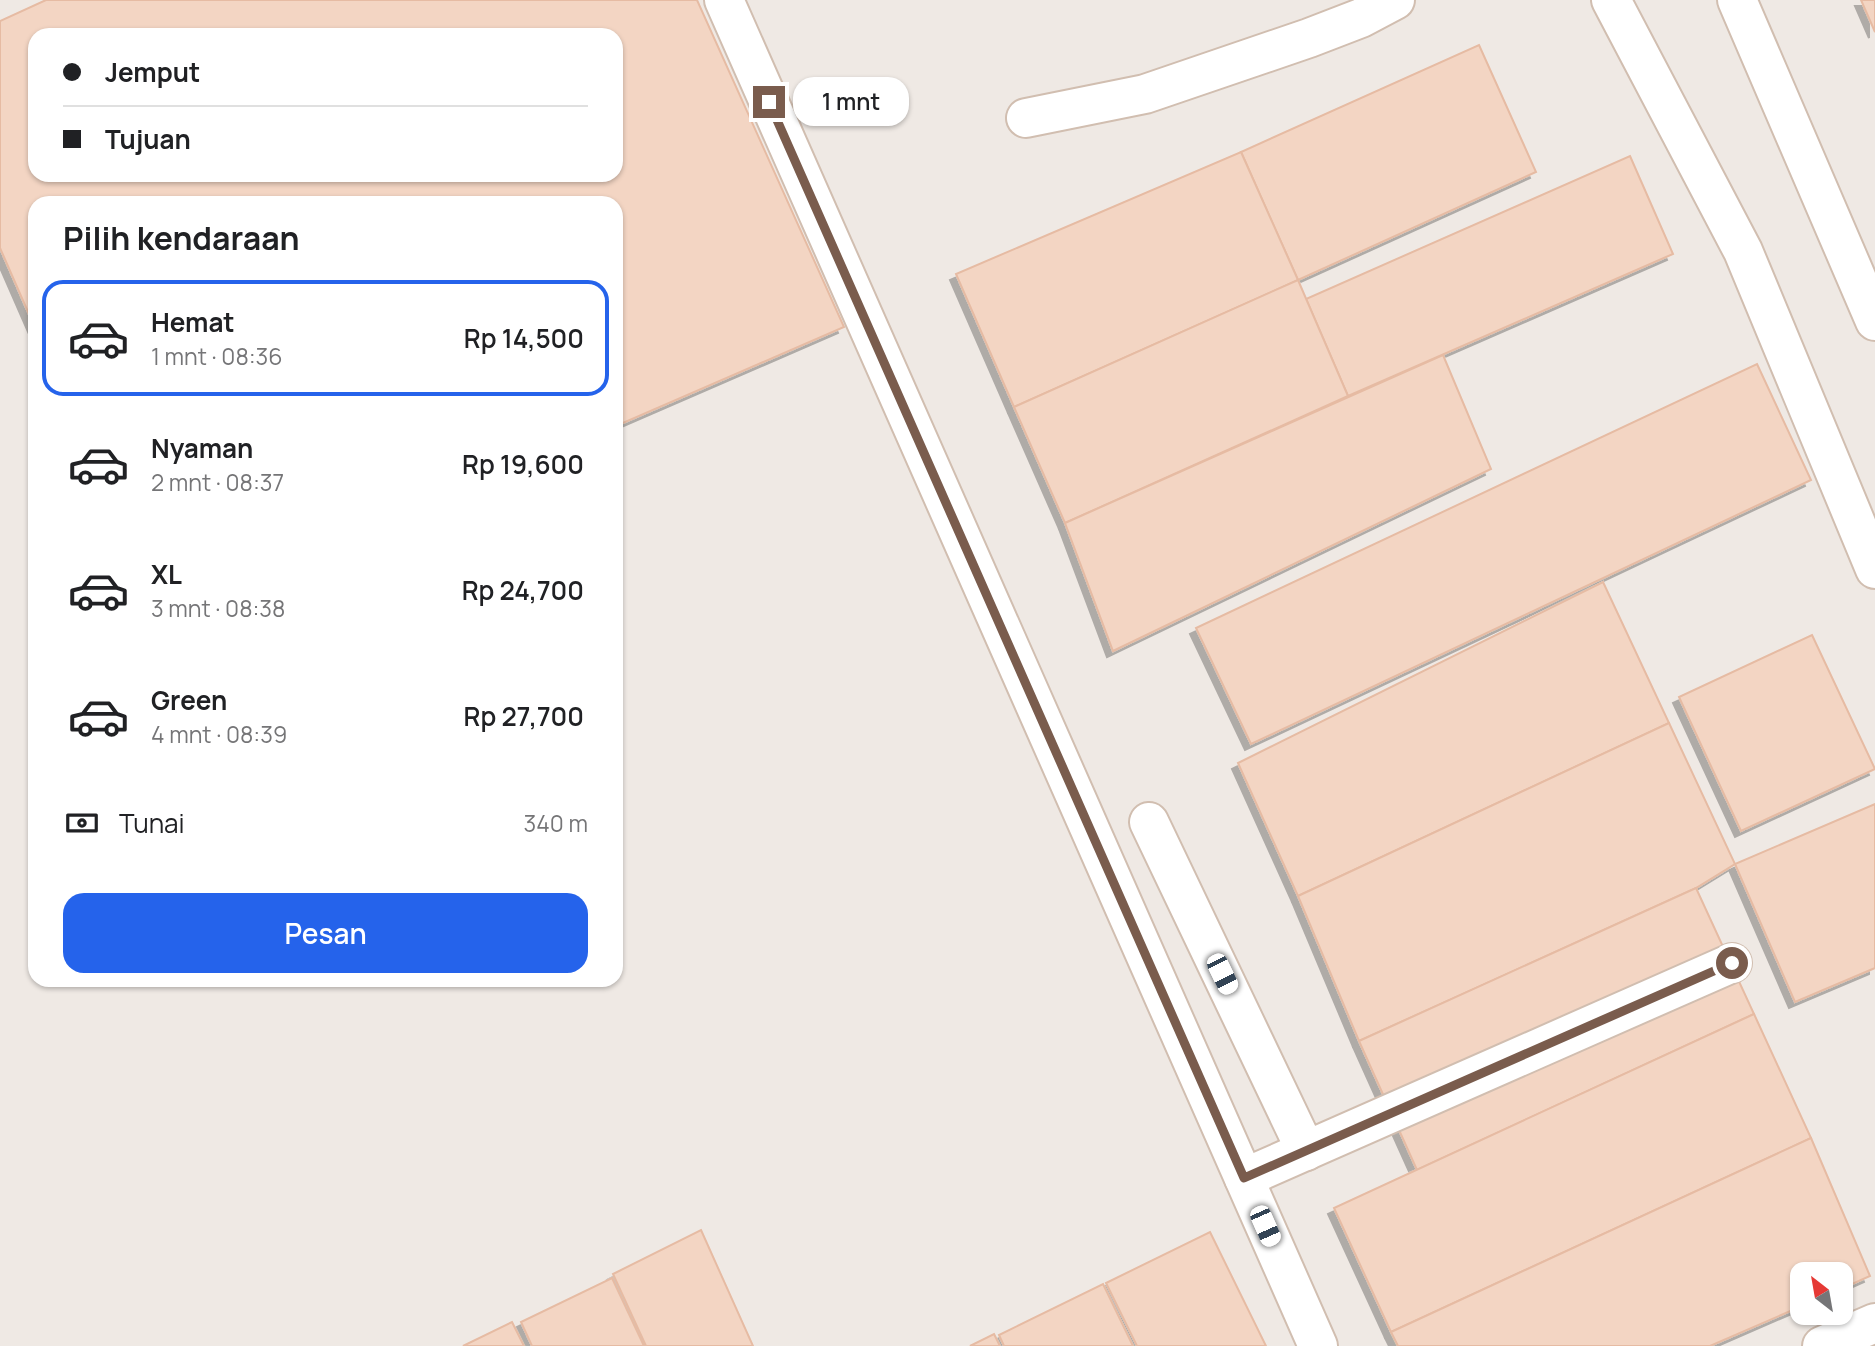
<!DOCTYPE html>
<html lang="id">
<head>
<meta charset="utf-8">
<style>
	body { margin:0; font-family:Manrope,sans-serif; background:#f6f6f6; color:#202124; height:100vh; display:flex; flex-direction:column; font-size:26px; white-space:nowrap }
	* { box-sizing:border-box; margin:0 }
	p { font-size:23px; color:#757577 }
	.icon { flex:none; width:38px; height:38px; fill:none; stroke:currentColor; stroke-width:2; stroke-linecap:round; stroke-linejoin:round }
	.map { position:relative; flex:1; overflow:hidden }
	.drawer { position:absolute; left:28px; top:196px; width:595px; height:791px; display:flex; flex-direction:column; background:#fff; border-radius:21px; box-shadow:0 2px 5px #0004 }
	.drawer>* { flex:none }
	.guide { position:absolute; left:28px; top:28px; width:595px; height:154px; border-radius:21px; box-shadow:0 2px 5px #0004; display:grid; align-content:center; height:154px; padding:0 35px; background:#fff }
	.needle { width:46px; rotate:329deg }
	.controls { position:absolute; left:1790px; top:1262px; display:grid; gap:14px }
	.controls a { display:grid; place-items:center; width:63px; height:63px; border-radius:14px; background:#fff; box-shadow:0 2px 5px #0004; font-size:35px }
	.end { position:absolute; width:32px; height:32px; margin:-16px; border:9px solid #7a5c4d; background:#fff; box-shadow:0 0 0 4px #fff }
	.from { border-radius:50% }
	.bubble { position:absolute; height:49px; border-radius:21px; background:#fff; box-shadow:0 2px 5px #0004; font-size:23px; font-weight:600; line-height:49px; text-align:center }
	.car { position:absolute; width:21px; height:42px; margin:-21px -10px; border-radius:9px; box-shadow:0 0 5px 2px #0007; background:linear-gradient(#fff 24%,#345 0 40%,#fff 0 76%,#345 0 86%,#fff 0) }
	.guide b { display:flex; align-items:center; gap:24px; height:66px; font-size:26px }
	.guide b+b { border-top:2px solid #e0e0e0 }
	.guide i { width:18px; height:18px; background:#202124 }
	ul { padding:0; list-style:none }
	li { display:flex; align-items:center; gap:21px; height:116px; margin:0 14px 10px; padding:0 21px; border:4px solid transparent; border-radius:21px }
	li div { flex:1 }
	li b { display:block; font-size:26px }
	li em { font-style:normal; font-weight:600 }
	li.current { border-color:#2563eb }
	li>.icon { width:63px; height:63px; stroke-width:1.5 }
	h2 { padding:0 35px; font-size:32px; line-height:84px }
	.pay { display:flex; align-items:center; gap:18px; height:77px; padding:0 35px; font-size:26px }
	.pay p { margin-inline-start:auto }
	.button { display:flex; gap:14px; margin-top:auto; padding:14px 35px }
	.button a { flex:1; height:80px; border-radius:21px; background:#2563eb; color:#fff; font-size:28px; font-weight:600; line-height:80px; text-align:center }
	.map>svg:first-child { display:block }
</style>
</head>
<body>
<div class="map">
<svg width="1875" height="1346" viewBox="0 0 1875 1346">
	<defs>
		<filter id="shadow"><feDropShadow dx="-6" dy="6" stdDeviation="0" flood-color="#0004"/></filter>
	</defs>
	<rect width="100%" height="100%" fill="#fdf6ec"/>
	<!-- industrial -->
	<path fill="#efe9e4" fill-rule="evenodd" d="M 0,0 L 1875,0 L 1875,1346 L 0,1346 ZM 35,35 L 616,35 L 616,175 L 35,175 ZM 35,203 L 616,203 L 616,980 L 35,980 ZM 1802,1274 L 1841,1274 L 1841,1312 L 1802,1312 Z"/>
	<!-- building -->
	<g fill="#f3d5c3" stroke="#e6bba3" stroke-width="2" fill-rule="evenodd" filter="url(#shadow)">
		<path d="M 46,0 L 697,0 L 844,327 L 616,426 L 616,203 L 35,203 L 35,328 L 0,248 L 0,21 ZM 35,35 L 616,35 L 616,175 L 35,175 Z"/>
		<path d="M 1861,0 L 1875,0 L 1875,32 Z"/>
		<path d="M 1479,45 L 1536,172 L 1298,280 L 1241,152 Z"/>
		<path d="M 1241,152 L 1298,280 L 1014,407 L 956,274 Z"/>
		<path d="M 1630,156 L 1673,254 L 1348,396 L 1306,299 Z"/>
		<path d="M 1298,280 L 1348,396 L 1065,523 L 1014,407 Z"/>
		<path d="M 1443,355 L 1491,469 L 1113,651 L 1065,523 Z"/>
		<path d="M 1757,364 L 1811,480 L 1251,744 L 1196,628 Z"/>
		<path d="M 1603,582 L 1669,723 L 1298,896 L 1238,763 Z"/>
		<path d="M 1812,635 L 1875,769 L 1741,831 L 1679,697 Z"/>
		<path d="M 1669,723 L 1735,864 L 1696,888 L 1359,1041 L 1298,896 Z"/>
		<path d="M 1875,804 L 1875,968 L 1795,1002 L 1735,864 Z"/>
		<path d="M 1696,888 L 1754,1014 L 1417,1170 L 1359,1041 Z"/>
		<path d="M 1754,1014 L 1811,1138 L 1391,1332 L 1334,1208 Z"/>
		<path d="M 1811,1138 L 1870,1276 L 1841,1289 L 1841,1274 L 1802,1274 L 1802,1306 L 1710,1346 L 1398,1346 L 1391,1332 Z"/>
		<path d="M 701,1230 L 753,1346 L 646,1346 L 613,1274 Z"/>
		<path d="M 1210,1232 L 1266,1346 L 1137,1346 L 1106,1283 Z"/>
		<path d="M 612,1278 L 644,1346 L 532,1346 L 521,1322 Z"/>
		<path d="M 1103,1284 L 1133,1346 L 1004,1346 L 999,1335 Z"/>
		<path d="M 512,1322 L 524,1346 L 463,1346 Z"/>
		<path d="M 994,1334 L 1000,1346 L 970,1346 Z"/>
	</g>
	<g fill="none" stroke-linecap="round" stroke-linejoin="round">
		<!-- minor casing -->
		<g stroke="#d1beb0" stroke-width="42">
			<g id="minor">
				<path d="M 724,0 L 1318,1346"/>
				<path d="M 1611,0 L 1743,251 L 1875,569"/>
				<path d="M 1737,0 L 1875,321"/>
				<path d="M 1026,118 L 1145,94 L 1309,38 L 1361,18 L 1395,0"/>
				<path d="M 1149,822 L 1306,1151"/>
				<path d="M 1244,1178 L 1732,963"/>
				<path d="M 1822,1346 L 1875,1323"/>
			</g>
		</g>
		<!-- minor -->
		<use href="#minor" stroke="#fff" stroke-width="38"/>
	</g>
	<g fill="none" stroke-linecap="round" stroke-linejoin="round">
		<!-- route -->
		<path stroke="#7a5c4d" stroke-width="9" d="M 769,102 L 1244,1178 L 1732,963"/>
	</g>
</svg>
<div class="controls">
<a><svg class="needle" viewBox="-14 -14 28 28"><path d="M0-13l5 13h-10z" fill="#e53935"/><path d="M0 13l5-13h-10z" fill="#757577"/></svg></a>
</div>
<i class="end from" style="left:1732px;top:963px"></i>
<i class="end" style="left:769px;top:102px"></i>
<div class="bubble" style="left:793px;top:77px;width:116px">1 mnt</div>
<i class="car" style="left:1222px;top:974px;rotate:154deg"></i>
<i class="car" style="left:1265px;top:1226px;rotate:156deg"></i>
<div class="guide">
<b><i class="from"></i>Jemput</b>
<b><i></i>Tujuan</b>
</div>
<section class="drawer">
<h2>Pilih kendaraan</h2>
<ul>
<li class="current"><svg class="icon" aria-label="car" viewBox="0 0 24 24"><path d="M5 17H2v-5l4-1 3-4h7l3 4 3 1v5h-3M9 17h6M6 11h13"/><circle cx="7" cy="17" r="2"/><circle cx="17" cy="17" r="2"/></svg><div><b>Hemat</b><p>1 mnt · 08:36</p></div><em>Rp 14,500</em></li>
<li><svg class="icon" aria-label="car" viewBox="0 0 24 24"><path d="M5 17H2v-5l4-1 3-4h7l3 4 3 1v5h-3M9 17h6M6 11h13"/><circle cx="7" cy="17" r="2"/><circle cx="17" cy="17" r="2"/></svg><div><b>Nyaman</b><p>2 mnt · 08:37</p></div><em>Rp 19,600</em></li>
<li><svg class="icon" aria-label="car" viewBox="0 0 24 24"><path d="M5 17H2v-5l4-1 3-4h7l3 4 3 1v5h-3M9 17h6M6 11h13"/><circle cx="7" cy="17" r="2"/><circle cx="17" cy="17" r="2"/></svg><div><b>XL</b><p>3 mnt · 08:38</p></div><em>Rp 24,700</em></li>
<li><svg class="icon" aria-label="car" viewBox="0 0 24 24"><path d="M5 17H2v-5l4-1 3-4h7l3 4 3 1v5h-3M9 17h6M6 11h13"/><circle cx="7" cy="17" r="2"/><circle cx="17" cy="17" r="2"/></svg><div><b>Green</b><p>4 mnt · 08:39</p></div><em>Rp 27,700</em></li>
</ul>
<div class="pay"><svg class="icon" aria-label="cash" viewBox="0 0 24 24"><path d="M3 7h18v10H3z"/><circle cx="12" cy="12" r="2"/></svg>Tunai<p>340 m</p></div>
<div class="button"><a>Pesan</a></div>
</section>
</div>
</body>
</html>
